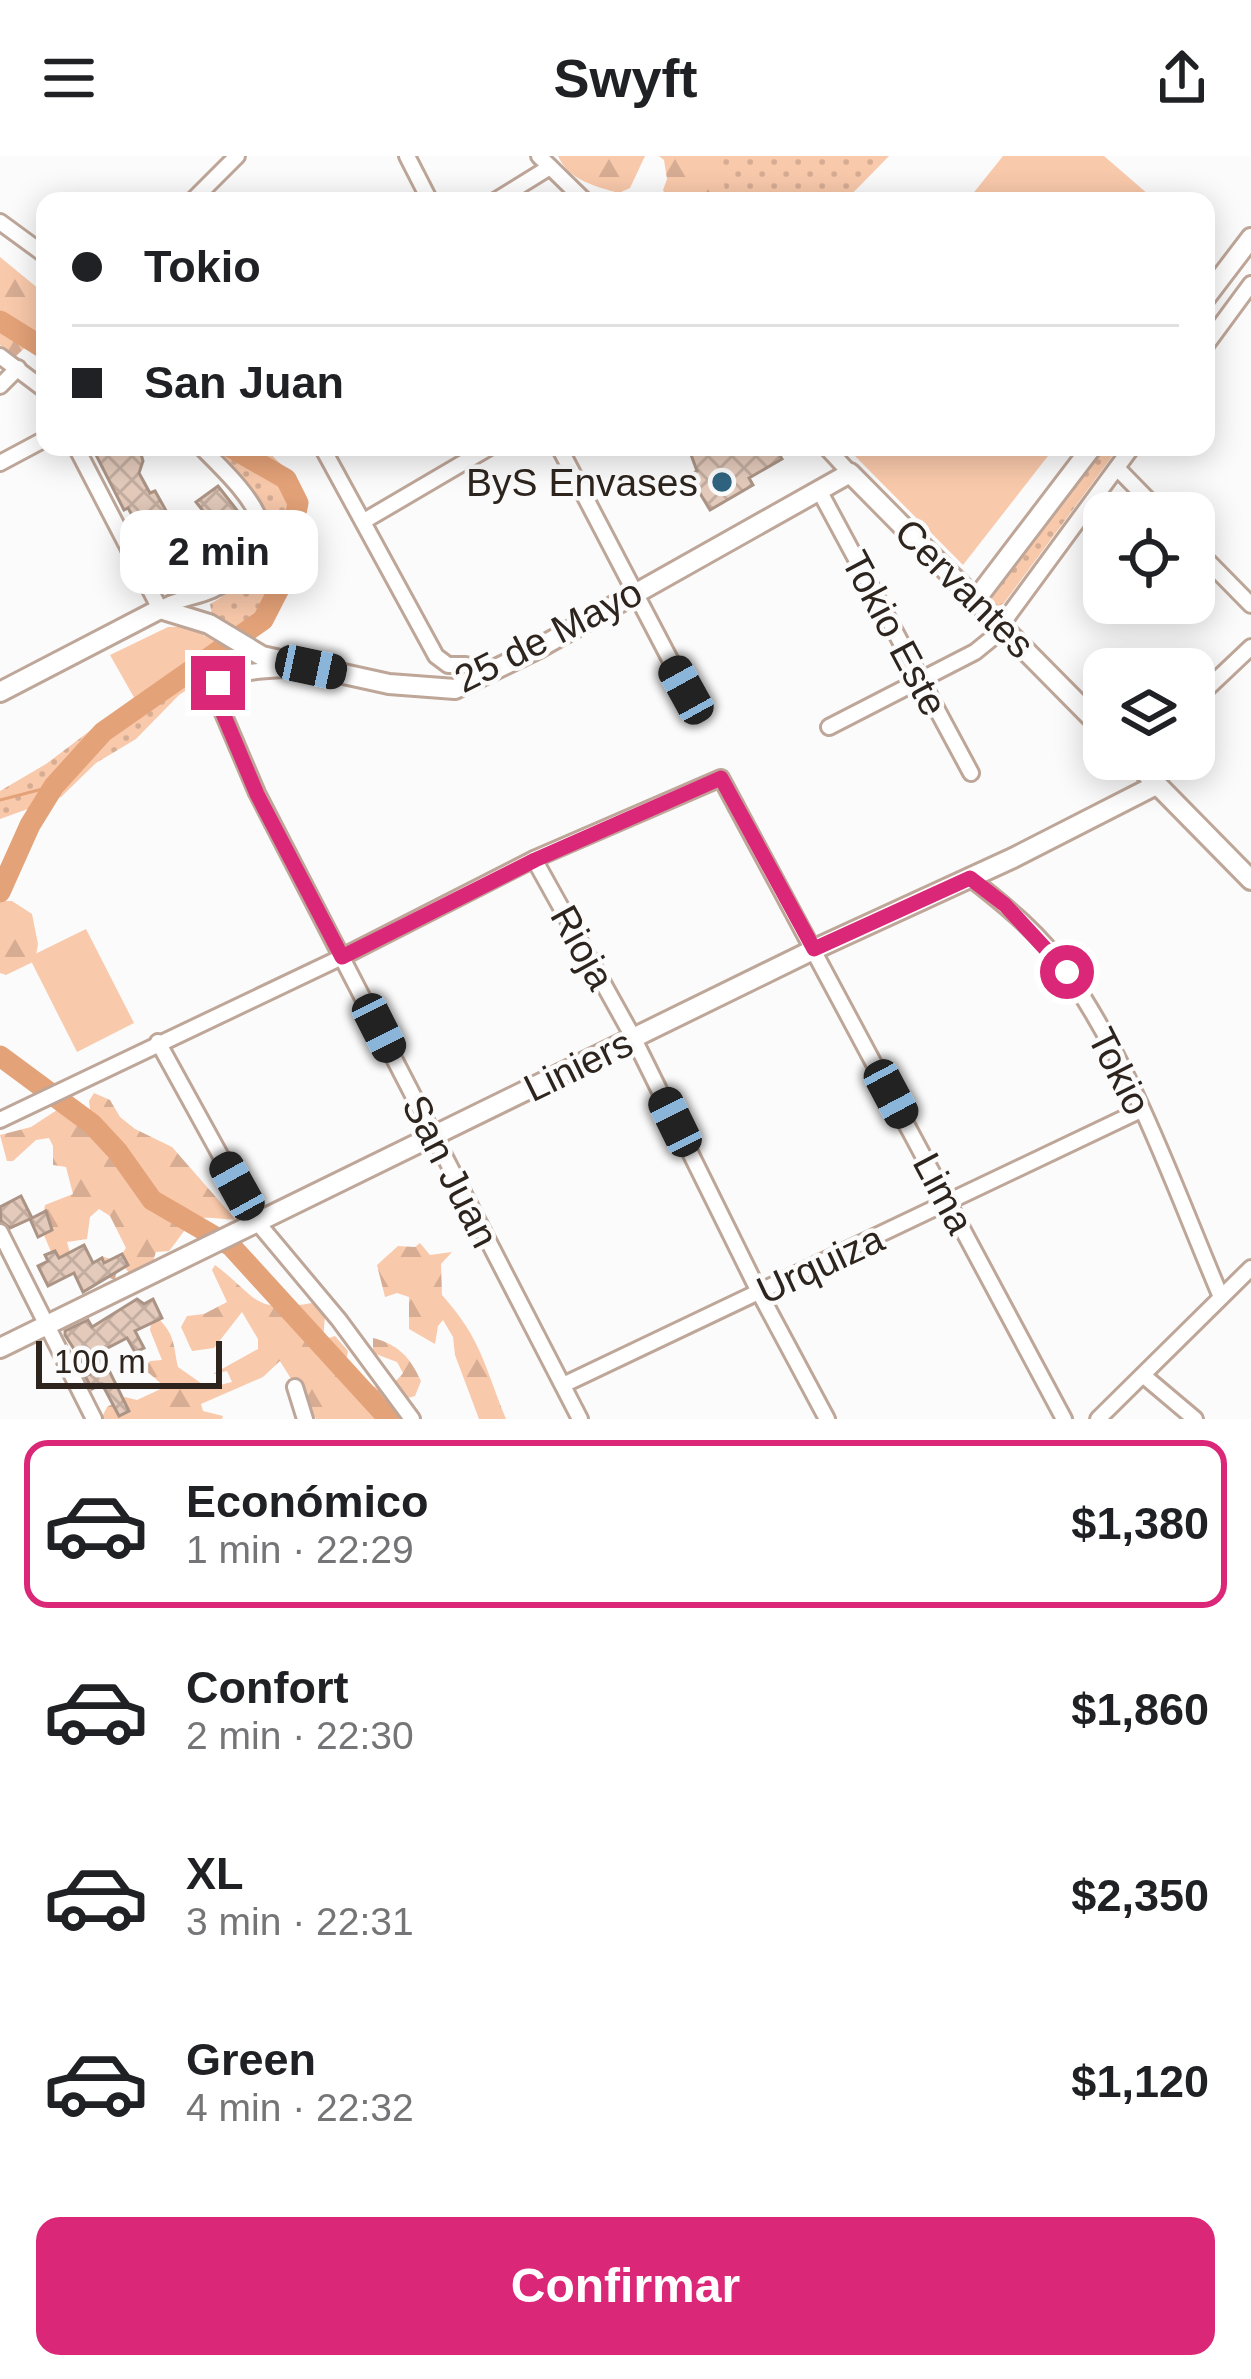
<!DOCTYPE html>
<html lang="es">
<head>
<meta charset="utf-8">
<style>
	body { margin:0; font-family:Arial,sans-serif; background:#f6f6f6; color:#202124; height:100vh; display:flex; flex-direction:column; font-size:45px; white-space:nowrap }
	* { box-sizing:border-box; margin:0 }
	p { font-size:39px; color:#757577 }
	.icon { flex:none; width:66px; height:66px; fill:none; stroke:currentColor; stroke-width:2; stroke-linecap:round; stroke-linejoin:round }
	.map { position:relative; height:1263px; overflow:hidden }
	.sheet { display:flex; flex-direction:column; background:#fff; flex:1 }
	.sheet>* { flex:none }
	.banner { position:absolute; left:36px; top:36px; width:1179px; height:264px; border-radius:24px; box-shadow:0 6px 30px #0003; display:grid; align-content:center; height:264px; padding:0 36px; background:#fff }
	.tools { position:absolute; left:1083px; top:336px; display:grid; gap:24px }
	.tools a { display:grid; place-items:center; width:132px; height:132px; border-radius:24px; background:#fff; box-shadow:0 6px 30px #0003; font-size:60px }
	.scale { position:absolute; left:36px; bottom:30px; width:186px; box-sizing:border-box; padding-left:12px; border:6px solid #2d241e; border-top:0; font-size:33px; line-height:42px; white-space:nowrap; color:#2d241e; -webkit-text-stroke:9px #fbfbfb; paint-order:stroke }
	.end { position:absolute; width:54px; height:54px; margin:-27px; border:15px solid #db2777; background:#fff; box-shadow:0 0 0 6px #fff }
	.from { border-radius:50% }
	.bubble { position:absolute; height:84px; border-radius:24px; background:#fff; box-shadow:0 6px 30px #0003; font-size:39px; font-weight:700; line-height:84px; text-align:center }
	.car { position:absolute; width:36px; height:72px; margin:-36px -18px; border-radius:15px; box-shadow:0 0 9px 3px #0007; background:linear-gradient(#222 24%,#8ab4d8 0 40%,#222 0 76%,#8ab4d8 0 86%,#222 0) }
	.banner b { display:flex; align-items:center; gap:42px; height:114px; font-size:45px }
	.banner b+b { border-top:3px solid #e0e0e0 }
	.banner i { width:30px; height:30px; background:#202124 }
	ul { padding:21px 0 0; list-style:none }
	li { display:flex; align-items:center; gap:36px; height:168px; margin:0 24px 18px; padding:0 12px; border:6px solid transparent; border-radius:24px }
	li div { flex:1 }
	li b { display:block; font-size:45px }
	li em { font-style:normal; font-weight:700 }
	li.current { border-color:#db2777 }
	li>.icon { width:108px; height:108px; stroke-width:1.5 }
	.button { display:flex; gap:24px; margin-top:auto; padding:24px 36px }
	.button a { flex:1; height:138px; border-radius:24px; background:#db2777; color:#fff; font-size:48px; font-weight:700; line-height:138px; text-align:center }
	header { display:flex; justify-content:space-between; align-items:center; height:156px; padding:0 36px; background:#fff; font-size:54px; font-weight:700 }
	.map>svg:first-child { display:block }
</style>
</head>
<body>
<header><svg class="icon" aria-label="menu" viewBox="0 0 24 24"><path d="M4 6h16M4 12h16M4 18h16"/></svg>Swyft<svg class="icon" aria-label="share" viewBox="0 0 24 24"><path d="M12 15V3M7 8l5-5 5 5M5 13v7h14v-7"/></svg></header>
<div class="map">
<svg width="1251" height="1263" viewBox="0 0 1251 1263">
	<defs>
		<pattern id="grass-dots" width="8" height="8" patternUnits="userSpaceOnUse" patternTransform="scale(3)"><rect width="8" height="8" fill="#f9c9ab"/><path d="M2 2h.1M6 6h.1" fill="none" stroke="#d6ac93" stroke-width="1.8" stroke-linecap="round"/></pattern>
		<pattern id="forest-firs" width="22" height="20" patternUnits="userSpaceOnUse" patternTransform="scale(3)"><rect width="22" height="20" fill="#f9c9ab"/><path d="M5 1l3.5 6h-7zM16 11l3.5 6h-7z" fill="#d6ac93"/></pattern>
		<pattern id="building-cross-hatch" width="8" height="8" patternUnits="userSpaceOnUse" patternTransform="scale(3)"><rect width="8" height="8" fill="#e3cabb"/><path d="M0 0l8 8M0 8l8-8" fill="none" stroke="#c3ada0"/></pattern>
	</defs>
	<rect width="100%" height="100%" fill="#fbfbfb"/>
	<!-- grass -->
	<g fill="url(#grass-dots)">
		<path d="M 668,0 L 889,0 L 845,45 L 672,45 Z"/>
		<path d="M 213,291 L 264,291 L 298,326 L 305,356 L 286,434 L 257,480 L 243,498 L 179,539 L 136,583 L 96,607 L 61,641 L 0,663 L 0,635 L 46,608 L 198,493 L 213,464 L 210,448 C 299,400 273,350 213,291 Z"/>
		<path d="M 1101,291 L 1119,291 L 1004,447 L 997,452 L 989,447 L 990,440 Z"/>
	</g>
	<!-- forest -->
	<g fill="url(#forest-firs)">
		<path d="M 558,0 L 645,0 L 630,32 L 619,37 C 594,30 569,24 558,0 Z"/>
		<path d="M 659,0 L 726,0 L 722,8 L 726,45 L 668,45 L 663,34 L 667,23 L 664,4 Z"/>
		<path d="M 0,101 L 45,138 L 45,173 L 16,200 L 0,189 Z"/>
		<path d="M 0,745 L 12,745 L 32,758 L 38,788 L 35,805 L 6,819 L 0,817 Z"/>
		<path d="M 94,937 L 110,944 L 120,961 L 135,973 L 172,991 L 236,1064 C 186,1059 198,1059 169,1095 L 156,1096 L 153,1105 L 130,1118 L 122,1108 L 117,1112 L 115,1124 L 107,1121 L 101,1100 L 117,1105 L 126,1092 L 110,1060 L 99,1053 L 90,1061 L 87,1083 L 67,1086 L 74,1111 L 57,1110 L 41,1072 L 45,1049 L 73,1038 L 66,1011 L 53,1009 L 53,990 L 49,982 L 36,984 L 13,1005 L 7,1005 L 0,979 L 31,971 L 57,954 L 74,962 L 90,953 L 89,945 Z"/>
		<path d="M 420,1087 L 430,1099 L 452,1096 L 441,1108 L 442,1139 C 482,1184 484,1209 506,1263 L 479,1263 L 455,1199 L 453,1181 L 443,1164 L 438,1170 L 435,1188 L 409,1173 L 409,1141 L 397,1137 L 385,1141 L 377,1109 L 398,1090 L 415,1091 Z"/>
		<path d="M 215,1109 C 258,1141 252,1158 312,1147 L 325,1160 L 323,1184 L 335,1180 L 348,1195 L 345,1212 L 356,1222 L 375,1231 L 397,1224 L 403,1217 L 397,1206 L 373,1197 L 373,1182 C 399,1189 410,1201 421,1225 L 415,1240 L 391,1247 L 386,1255 L 391,1263 L 316,1263 L 280,1205 L 263,1221 L 201,1248 L 203,1255 L 223,1260 L 222,1263 L 101,1263 L 107,1251 L 125,1241 L 137,1244 L 165,1231 L 144,1213 L 150,1205 L 162,1204 L 150,1174 L 152,1163 L 157,1161 C 176,1180 173,1189 178,1211 L 208,1232 L 232,1226 L 227,1215 L 213,1218 L 258,1193 L 258,1183 L 242,1156 L 214,1192 L 192,1195 L 181,1171 L 187,1160 L 204,1158 L 227,1146 L 212,1114 Z"/>
	</g>
	<!-- park -->
	<g fill="#f9c9ab">
		<path d="M 1003,0 L 1104,0 L 1156,45 L 967,45 Z"/>
		<path d="M 846,291 L 1055,291 L 963,409 Z"/>
		<path d="M 205,470 C 207,508 167,531 136,545 L 110,499 L 168,471 Z"/>
		<path d="M 86,773 L 134,867 L 77,896 L 29,801 Z"/>
	</g>
	<g fill="none" stroke-linecap="round" stroke-linejoin="round">
		<!-- stream -->
		<path stroke="#e4a278" stroke-width="3" d="M 0,644 L 54,630"/>
		<!-- river -->
		<g stroke="#e4a278" stroke-width="21">
			<path d="M 0,165 L 45,193"/>
			<path d="M 0,736 L 30,669 L 54,630 L 103,576 L 263,464 L 282,427 L 298,347 L 286,323 L 230,291"/>
			<path d="M 0,900 L 92,968 L 118,996 L 152,1044 L 231,1090 L 389,1263"/>
		</g>
	</g>
	<!-- building -->
	<g fill="url(#building-cross-hatch)" stroke="#ab9485" stroke-width="3">
		<path d="M 108,291 L 139,291 L 143,305 L 139,317 L 150,337 L 155,335 L 169,360 L 174,357 L 191,388 L 197,385 L 203,396 L 169,415 L 137,359 L 133,361 L 128,352 L 124,354 L 93,293 L 106,295 Z"/>
		<path d="M 699,291 L 791,291 L 779,298 L 782,303 L 749,322 L 753,329 L 710,354 L 689,319 L 697,315 L 690,296 Z"/>
		<path d="M 218,330 L 240,358 L 218,374 L 196,346 Z"/>
		<path d="M 21,1040 L 32,1062 L 46,1055 L 52,1074 L 38,1081 L 30,1063 L 10,1072 L 1,1065 L 0,1051 Z"/>
		<path d="M 84,1089 L 93,1107 L 102,1102 L 104,1107 L 122,1098 L 128,1109 L 83,1136 L 74,1117 L 48,1130 L 38,1110 L 48,1105 L 45,1099 L 55,1095 L 59,1102 Z"/>
		<path d="M 137,1143 L 144,1148 L 153,1143 L 162,1162 L 135,1175 L 144,1192 L 135,1196 L 127,1182 L 100,1196 L 129,1255 L 119,1260 L 102,1228 L 92,1233 L 85,1220 L 90,1218 L 65,1179 L 65,1175 L 88,1164 L 92,1171 Z"/>
	</g>
	<g fill="none" stroke-linecap="round" stroke-linejoin="round">
		<!-- street casing -->
		<g stroke="#bea698" stroke-width="20">
			<g id="street">
				<path d="M 407,0 L 430,45"/>
				<path d="M 539,0 L 585,45"/>
				<path d="M 192,45 L 237,0"/>
				<path d="M 495,45 L 550,11"/>
				<path d="M 0,66 L 45,99"/>
				<path d="M 1206,189 L 1251,128"/>
				<path d="M 0,200 L 45,234"/>
				<path d="M 0,230 L 18,212"/>
				<path d="M 76,291 L 160,453 C 177,442 194,442 212,434 C 307,392 248,338 201,291"/>
				<path d="M 322,291 L 436,500 L 448,509 L 466,509"/>
				<path d="M 559,291 L 686,534"/>
				<path d="M 826,291 L 850,317"/>
				<path d="M 0,307 L 45,283"/>
				<path d="M 1117,312 L 1161,357"/>
				<path d="M 820,336 L 971,617"/>
				<path d="M 364,365 L 490,291"/>
				<path d="M 1194,391 L 1251,449"/>
				<path d="M 298,512 C 273,515 226,511 214,536 L 257,637 L 580,1263"/>
				<path d="M 1194,545 L 1251,491"/>
				<path d="M 829,571 L 975,496 L 991,483 L 1132,291"/>
				<path d="M 534,703 L 633,881 L 759,1136 L 827,1263"/>
				<path d="M 970,722 C 1005,749 1043,780 1068,818 C 1135,916 1175,1033 1221,1141"/>
				<path d="M 158,886 L 257,1066 L 339,1164 L 412,1263"/>
				<path d="M 0,964 L 342,801 L 534,703 L 721,622 L 1064,1263"/>
				<path d="M 0,1076 L 94,1263"/>
				<path d="M 1144,1220 L 1195,1263"/>
				<path d="M 563,1229 L 1141,954"/>
				<path d="M 295,1231 L 305,1263"/>
				<path d="M 1098,1263 L 1251,1112"/>
			</g>
		</g>
		<!-- secondary casing -->
		<g stroke="#bea698" stroke-width="24">
			<g id="secondary">
				<path d="M 1206,141 L 1251,82"/>
				<path d="M 977,442 L 1092,291"/>
				<path d="M 0,536 L 160,453 L 209,468 L 262,500 L 389,528 L 455,533 L 537,493 L 850,317 L 1104,574"/>
				<path d="M 1132,603 L 1251,724"/>
				<path d="M 0,1192 L 815,793 L 1013,702 L 1156,629"/>
			</g>
		</g>
		<!-- street -->
		<use href="#street" stroke="#fff" stroke-width="14"/>
		<!-- secondary -->
		<use href="#secondary" stroke="#fff" stroke-width="18"/>
	</g>
	<g fill="none" stroke-linecap="round" stroke-linejoin="round">
		<!-- route -->
		<path stroke="#db2777" stroke-width="15" d="M 218,527 L 214,536 L 257,638 L 342,801 L 535,704 L 721,622 L 814,793 L 970,722 L 1005,749 L 1067,816"/>
	</g>
	<!-- markers -->
	<circle fill="#2f6480" stroke="#fbfbfb" stroke-width="4.5" cx="722" cy="326" r="12"/>
	<g text-anchor="middle" stroke-width="9" stroke-linejoin="round" paint-order="stroke">
		<!-- poi labels -->
		<g font-size="39" fill="#2d241e" stroke="#fbfbfb" text-anchor="end">
			<text x="698" y="340">ByS Envases</text>
		</g>
		<!-- street labels -->
		<g font-size="39" fill="#2d241e" stroke="#fbfbfb">
			<text transform="translate(965 432) rotate(45)" y="14">Cervantes</text>
			<text transform="translate(895 477) rotate(62)" y="14">Tokio Este</text>
			<text transform="translate(548 479) rotate(-27)" y="14">25 de Mayo</text>
			<text transform="translate(583 791) rotate(61)" y="14">Rioja</text>
			<text transform="translate(578 909) rotate(-26)" y="14">Liniers</text>
			<text transform="translate(1120 915) rotate(63)" y="14">Tokio</text>
			<text transform="translate(451 1015) rotate(63)" y="14">San Juan</text>
			<text transform="translate(944 1037) rotate(62)" y="14">Lima</text>
			<text transform="translate(820 1108) rotate(-25)" y="14">Urquiza</text>
		</g>
	</g>
</svg>
<div class="tools">
<a><svg class="icon" aria-label="locate" viewBox="0 0 24 24"><circle cx="12" cy="12" r="6"/><path d="M12 2v4M12 18v4M2 12h4M18 12h4"/></svg></a>
<a><svg class="icon" aria-label="layers" viewBox="0 0 24 24"><path d="M12 4l9 5-9 5-9-5zM3 14l9 5 9-5"/></svg></a>
</div>
<div class="scale">100 m</div>
<i class="end from" style="left:1067px;top:816px"></i>
<i class="end" style="left:218px;top:527px"></i>
<div class="bubble" style="left:120px;top:354px;width:198px">2 min</div>
<i class="car" style="left:311px;top:511px;rotate:102deg"></i>
<i class="car" style="left:686px;top:534px;rotate:331deg"></i>
<i class="car" style="left:379px;top:872px;rotate:153deg"></i>
<i class="car" style="left:891px;top:938px;rotate:152deg"></i>
<i class="car" style="left:675px;top:966px;rotate:334deg"></i>
<i class="car" style="left:237px;top:1030px;rotate:331deg"></i>
<div class="banner">
<b><i class="from"></i>Tokio</b>
<b><i></i>San Juan</b>
</div>
</div>
<section class="sheet">
<ul>
<li class="current"><svg class="icon" aria-label="car" viewBox="0 0 24 24"><path d="M5 17H2v-5l4-1 3-4h7l3 4 3 1v5h-3M9 17h6M6 11h13"/><circle cx="7" cy="17" r="2"/><circle cx="17" cy="17" r="2"/></svg><div><b>Económico</b><p>1 min · 22:29</p></div><em>$1,380</em></li>
<li><svg class="icon" aria-label="car" viewBox="0 0 24 24"><path d="M5 17H2v-5l4-1 3-4h7l3 4 3 1v5h-3M9 17h6M6 11h13"/><circle cx="7" cy="17" r="2"/><circle cx="17" cy="17" r="2"/></svg><div><b>Confort</b><p>2 min · 22:30</p></div><em>$1,860</em></li>
<li><svg class="icon" aria-label="car" viewBox="0 0 24 24"><path d="M5 17H2v-5l4-1 3-4h7l3 4 3 1v5h-3M9 17h6M6 11h13"/><circle cx="7" cy="17" r="2"/><circle cx="17" cy="17" r="2"/></svg><div><b>XL</b><p>3 min · 22:31</p></div><em>$2,350</em></li>
<li><svg class="icon" aria-label="car" viewBox="0 0 24 24"><path d="M5 17H2v-5l4-1 3-4h7l3 4 3 1v5h-3M9 17h6M6 11h13"/><circle cx="7" cy="17" r="2"/><circle cx="17" cy="17" r="2"/></svg><div><b>Green</b><p>4 min · 22:32</p></div><em>$1,120</em></li>
</ul>
<div class="button"><a>Confirmar</a></div>
</section>
</body>
</html>
